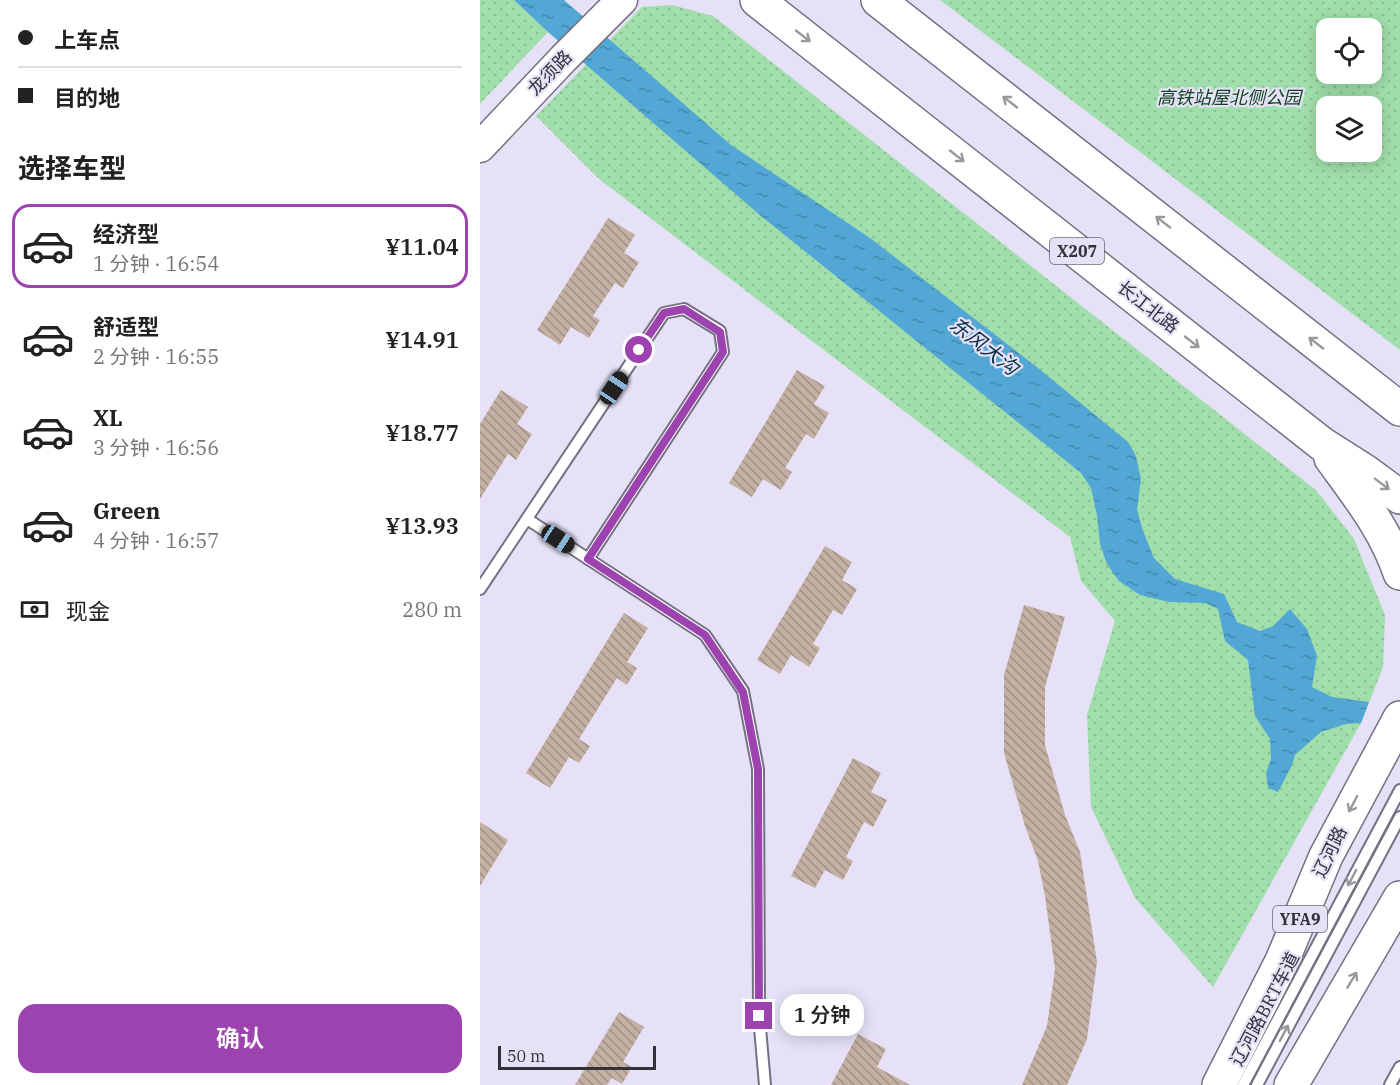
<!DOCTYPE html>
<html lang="zh">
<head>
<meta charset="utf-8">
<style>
	body { margin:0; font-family:"IBM Plex Serif","Noto Sans SC",serif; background:#f6f6f6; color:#222; height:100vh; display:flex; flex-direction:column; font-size:22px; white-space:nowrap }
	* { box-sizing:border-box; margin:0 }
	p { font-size:20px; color:#767676 }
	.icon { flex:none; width:33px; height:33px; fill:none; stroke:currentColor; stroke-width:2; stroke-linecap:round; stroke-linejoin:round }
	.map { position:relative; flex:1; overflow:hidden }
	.drawer { display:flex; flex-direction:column; background:#fff; width:480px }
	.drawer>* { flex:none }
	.banner { display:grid; align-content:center; height:132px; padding:0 18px; background:#fff }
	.controls { position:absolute; left:836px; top:18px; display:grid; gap:12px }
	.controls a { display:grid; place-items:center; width:66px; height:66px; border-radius:12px; background:#fff; box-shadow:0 3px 15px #0003; font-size:30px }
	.scale { position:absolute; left:18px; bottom:15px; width:158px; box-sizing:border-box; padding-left:6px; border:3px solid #333139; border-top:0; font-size:16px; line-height:21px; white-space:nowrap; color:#333139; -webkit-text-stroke:4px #e6e1f6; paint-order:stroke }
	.end { position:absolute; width:27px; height:27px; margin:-14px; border:8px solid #9c43af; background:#fff; box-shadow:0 0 0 3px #fff }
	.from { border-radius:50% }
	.bubble { position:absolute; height:42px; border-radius:18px; background:#fff; box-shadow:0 3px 15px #0003; font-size:20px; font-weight:600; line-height:42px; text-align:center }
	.car { position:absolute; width:18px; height:36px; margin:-18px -9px; border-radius:8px; box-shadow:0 0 4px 2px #0007; background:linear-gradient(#222 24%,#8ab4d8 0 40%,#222 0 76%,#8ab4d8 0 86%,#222 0) }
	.banner b { display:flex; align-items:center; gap:21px; height:57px; font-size:22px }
	.banner b+b { border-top:2px solid #e0e0e0 }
	.banner i { width:15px; height:15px; background:#222 }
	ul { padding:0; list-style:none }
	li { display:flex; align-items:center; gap:18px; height:84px; margin:0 12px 9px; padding:0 6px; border:3px solid transparent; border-radius:18px }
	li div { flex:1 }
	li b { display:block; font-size:22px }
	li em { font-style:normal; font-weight:600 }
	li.active { border-color:#9c43af }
	li>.icon { width:54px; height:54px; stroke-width:1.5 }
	h2 { padding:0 18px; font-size:27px; line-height:72px }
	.pay { display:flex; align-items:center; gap:15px; height:66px; padding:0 18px; font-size:22px }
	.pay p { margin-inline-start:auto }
	.button { display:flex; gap:12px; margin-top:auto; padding:12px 18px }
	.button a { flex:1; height:69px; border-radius:18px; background:#9c43af; color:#fff; font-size:24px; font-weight:600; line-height:69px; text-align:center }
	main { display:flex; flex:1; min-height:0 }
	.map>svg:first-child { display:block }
</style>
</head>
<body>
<main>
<section class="drawer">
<div class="banner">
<b><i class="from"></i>上车点</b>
<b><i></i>目的地</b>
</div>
<h2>选择车型</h2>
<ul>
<li class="active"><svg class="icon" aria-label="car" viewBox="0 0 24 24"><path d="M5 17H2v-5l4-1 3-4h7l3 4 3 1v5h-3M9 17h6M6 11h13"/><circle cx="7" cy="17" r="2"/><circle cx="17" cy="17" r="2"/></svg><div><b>经济型</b><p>1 分钟 · 16:54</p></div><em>¥11.04</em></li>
<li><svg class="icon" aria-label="car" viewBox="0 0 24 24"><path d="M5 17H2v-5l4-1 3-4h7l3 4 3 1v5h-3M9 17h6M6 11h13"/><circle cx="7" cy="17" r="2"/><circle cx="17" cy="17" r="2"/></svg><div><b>舒适型</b><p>2 分钟 · 16:55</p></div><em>¥14.91</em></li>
<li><svg class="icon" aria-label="car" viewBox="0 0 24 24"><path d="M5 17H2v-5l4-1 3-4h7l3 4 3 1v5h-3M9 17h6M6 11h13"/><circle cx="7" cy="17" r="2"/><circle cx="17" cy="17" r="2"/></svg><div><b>XL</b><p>3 分钟 · 16:56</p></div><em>¥18.77</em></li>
<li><svg class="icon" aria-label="car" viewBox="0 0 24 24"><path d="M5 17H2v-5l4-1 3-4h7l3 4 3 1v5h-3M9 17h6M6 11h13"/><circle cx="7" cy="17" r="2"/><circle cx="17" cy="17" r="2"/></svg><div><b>Green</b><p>4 分钟 · 16:57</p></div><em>¥13.93</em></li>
</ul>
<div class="pay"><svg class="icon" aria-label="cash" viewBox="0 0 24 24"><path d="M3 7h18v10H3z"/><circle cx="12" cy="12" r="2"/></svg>现金<p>280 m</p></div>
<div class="button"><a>确认</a></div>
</section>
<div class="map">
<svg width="920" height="1085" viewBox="0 0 920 1085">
	<defs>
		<pattern id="park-dots" width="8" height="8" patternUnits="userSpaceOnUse" patternTransform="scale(1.5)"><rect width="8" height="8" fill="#a0dfab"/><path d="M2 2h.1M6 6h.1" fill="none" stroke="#8ac094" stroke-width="1.8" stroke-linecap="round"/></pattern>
		<pattern id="water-ripples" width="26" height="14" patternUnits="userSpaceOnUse" patternTransform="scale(1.5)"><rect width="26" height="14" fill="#52a7d5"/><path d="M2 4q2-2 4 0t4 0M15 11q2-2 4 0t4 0" fill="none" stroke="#4589ae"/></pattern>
		<pattern id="building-back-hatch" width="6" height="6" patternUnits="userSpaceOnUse" patternTransform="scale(1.5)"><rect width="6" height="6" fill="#c3b0a3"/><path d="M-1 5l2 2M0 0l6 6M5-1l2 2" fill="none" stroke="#9f9086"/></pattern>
	</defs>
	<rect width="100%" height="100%" fill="#e6e1f6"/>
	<!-- park -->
	<g fill="url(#park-dots)" fill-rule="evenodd">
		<path d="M 0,0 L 34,0 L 68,32 L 0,104 Z"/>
		<path d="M 460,0 L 920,0 L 920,350 ZM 891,28 L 891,74 L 846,74 L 846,28 ZM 891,106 L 891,152 L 846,152 L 846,106 Z"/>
		<path d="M 192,5 L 233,16 L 836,490 L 874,539 L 905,615 L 903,667 L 881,723 L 733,987 L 655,898 L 611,807 L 607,715 L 635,621 L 601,581 L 590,537 L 119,179 L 56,116 L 162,7 Z"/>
	</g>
	<!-- water -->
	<path fill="url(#water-ripples)" d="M 34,0 L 84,0 L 251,145 L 390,238 L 558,368 L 648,442 L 656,456 L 661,479 L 657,510 L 663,531 L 674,558 L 695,579 L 744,594 L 757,622 L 780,631 L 793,626 L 810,609 L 827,629 L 837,656 L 832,687 L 852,697 L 889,702 L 881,723 L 866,724 L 841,732 L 815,755 L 812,765 L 798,792 L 788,788 L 786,773 L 791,759 L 790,739 L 775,716 L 768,660 L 745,641 L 738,609 L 726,603 L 689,602 L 660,595 L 639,581 L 627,564 L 620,544 L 617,515 L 611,488 L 601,473 L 281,216 L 68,32 Z"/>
	<!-- building -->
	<g fill="url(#building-back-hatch)">
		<path d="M 128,218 L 155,235 L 144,253 L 159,262 L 143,288 L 135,283 L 113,316 L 120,320 L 109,338 L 91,327 L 80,345 L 57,330 Z"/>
		<path d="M 317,370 L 345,386 L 334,404 L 349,413 L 334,439 L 326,434 L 305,468 L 312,472 L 301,490 L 283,479 L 272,497 L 249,483 Z"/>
		<path d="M 21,390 L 48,407 L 37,424 L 52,434 L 36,460 L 28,454 L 0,499 L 0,424 Z"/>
		<path d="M 345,546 L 372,562 L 362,580 L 377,589 L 362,615 L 353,610 L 333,644 L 340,648 L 329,667 L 311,655 L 300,674 L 277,660 Z"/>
		<path d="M 544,605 L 585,617 L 565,687 L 565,745 L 585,815 L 600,852 L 617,962 L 607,1039 L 587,1085 L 542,1085 L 567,1026 L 575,969 L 565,896 L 558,861 L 545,826 L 524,753 L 524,675 Z"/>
		<path d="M 144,613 L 168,628 L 147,662 L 157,668 L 147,685 L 137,678 L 99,739 L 110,746 L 99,763 L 89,757 L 70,788 L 46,773 Z"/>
		<path d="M 373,758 L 401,773 L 391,792 L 407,800 L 393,827 L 384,822 L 366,857 L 373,861 L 363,880 L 345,870 L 335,888 L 311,876 Z"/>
		<path d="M 0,822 L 28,840 L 0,886 Z"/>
		<path d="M 139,1012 L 164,1027 L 143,1062 L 152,1067 L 142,1084 L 132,1078 L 127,1085 L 95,1085 Z"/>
		<path d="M 378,1034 L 406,1049 L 397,1067 L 430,1085 L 351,1085 Z"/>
	</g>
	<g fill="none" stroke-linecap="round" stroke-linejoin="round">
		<!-- lane casing -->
		<g stroke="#757083" stroke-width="14">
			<g id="lane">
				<path d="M 47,519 L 225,635 L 263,691 L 278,769 L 279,1016 L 285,1085"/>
				<path d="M 0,589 L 184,313 L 204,309 L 240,331 L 243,352 L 108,559"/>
				<path d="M 763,1085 L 920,790"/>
				<path d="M 777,1085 L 920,817"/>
				<path d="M 910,1085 L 920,1067"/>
			</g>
		</g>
		<!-- secondary casing -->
		<g stroke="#757083" stroke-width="33">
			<path id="secondary" d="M 0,147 L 83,59 L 142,0"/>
		</g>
		<!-- primary casing -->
		<g stroke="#757083" stroke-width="36">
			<g id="primary">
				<path d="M 277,0 L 842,444 L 886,472 L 920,497"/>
				<path d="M 398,0 L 920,409"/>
				<path d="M 851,458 C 877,494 906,530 920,573"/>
				<path d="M 739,1085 L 802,961 L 846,856 L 920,718"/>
				<path d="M 811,1085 L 920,898"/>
			</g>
		</g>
		<!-- lane -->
		<use href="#lane" stroke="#fff" stroke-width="10"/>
		<!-- secondary -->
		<use href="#secondary" stroke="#fff" stroke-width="30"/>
		<!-- primary -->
		<use href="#primary" stroke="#fff" stroke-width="33"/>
	</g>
	<!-- one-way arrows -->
	<defs><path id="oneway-shaft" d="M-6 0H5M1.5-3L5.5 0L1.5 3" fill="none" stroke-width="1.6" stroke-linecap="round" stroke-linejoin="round" transform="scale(1.5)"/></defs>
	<g stroke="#99989c">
		<use href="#oneway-shaft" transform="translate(323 36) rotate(38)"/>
		<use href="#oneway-shaft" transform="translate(530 102) rotate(-142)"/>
		<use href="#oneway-shaft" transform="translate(477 156) rotate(38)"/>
		<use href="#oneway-shaft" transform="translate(683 222) rotate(-142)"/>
		<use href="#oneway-shaft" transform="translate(712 342) rotate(38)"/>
		<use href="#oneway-shaft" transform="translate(836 343) rotate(-142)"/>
		<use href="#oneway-shaft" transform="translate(902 484) rotate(37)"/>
		<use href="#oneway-shaft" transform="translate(873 804) rotate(118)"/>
		<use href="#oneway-shaft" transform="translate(872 878) rotate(118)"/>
		<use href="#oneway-shaft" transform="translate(872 980) rotate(-59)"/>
		<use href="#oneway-shaft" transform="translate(804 1033) rotate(-62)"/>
	</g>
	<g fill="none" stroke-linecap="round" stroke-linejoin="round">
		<!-- route -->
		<path stroke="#9c43af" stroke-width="8" d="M 159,350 L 184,313 L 204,309 L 240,332 L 243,352 L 108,559 L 225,635 L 263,692 L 278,769 L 279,1016"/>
	</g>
	<g text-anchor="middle" stroke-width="4.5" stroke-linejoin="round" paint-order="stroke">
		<!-- shield labels -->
		<g fill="#e6e1f6" stroke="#696672" stroke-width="1.5">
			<rect x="570" y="238" width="54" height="26" rx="4.5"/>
			<rect x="793" y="906" width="54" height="26" rx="4.5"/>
		</g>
		<g font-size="16" font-weight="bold" fill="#333139">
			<text x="597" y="257">X207</text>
			<text x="820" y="925">YFA9</text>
		</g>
		<!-- street labels -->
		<g font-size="18" fill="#333139" stroke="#e6e1f6">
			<text transform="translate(70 73) rotate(-46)" y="6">龙须路</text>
			<text transform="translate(668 307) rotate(38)" y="6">长江北路</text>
			<text transform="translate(850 852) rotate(-64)" y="6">辽河路</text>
			<text transform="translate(785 1009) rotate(-62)" y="6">辽河路BRT车道</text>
		</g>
		<!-- park labels -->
		<g font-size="18" font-style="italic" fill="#10431f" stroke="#e6e1f6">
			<text x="749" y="104">高铁站屋北侧公园</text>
		</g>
		<!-- water labels -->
		<g font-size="20" font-style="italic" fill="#083043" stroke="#e6e1f6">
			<text transform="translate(504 346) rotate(38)" y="7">东风大沟</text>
		</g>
	</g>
</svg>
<div class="controls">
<a><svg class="icon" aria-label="locate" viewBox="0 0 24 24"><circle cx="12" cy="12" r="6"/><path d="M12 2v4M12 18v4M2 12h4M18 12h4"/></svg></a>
<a><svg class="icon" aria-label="layers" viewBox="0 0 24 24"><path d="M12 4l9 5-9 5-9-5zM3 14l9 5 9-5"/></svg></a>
</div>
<div class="scale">50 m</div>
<i class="end from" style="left:159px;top:350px"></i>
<i class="end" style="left:279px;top:1016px"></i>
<div class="bubble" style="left:300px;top:994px;width:84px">1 分钟</div>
<i class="car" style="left:134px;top:388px;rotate:34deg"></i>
<i class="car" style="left:78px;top:539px;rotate:123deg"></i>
</div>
</main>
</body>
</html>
